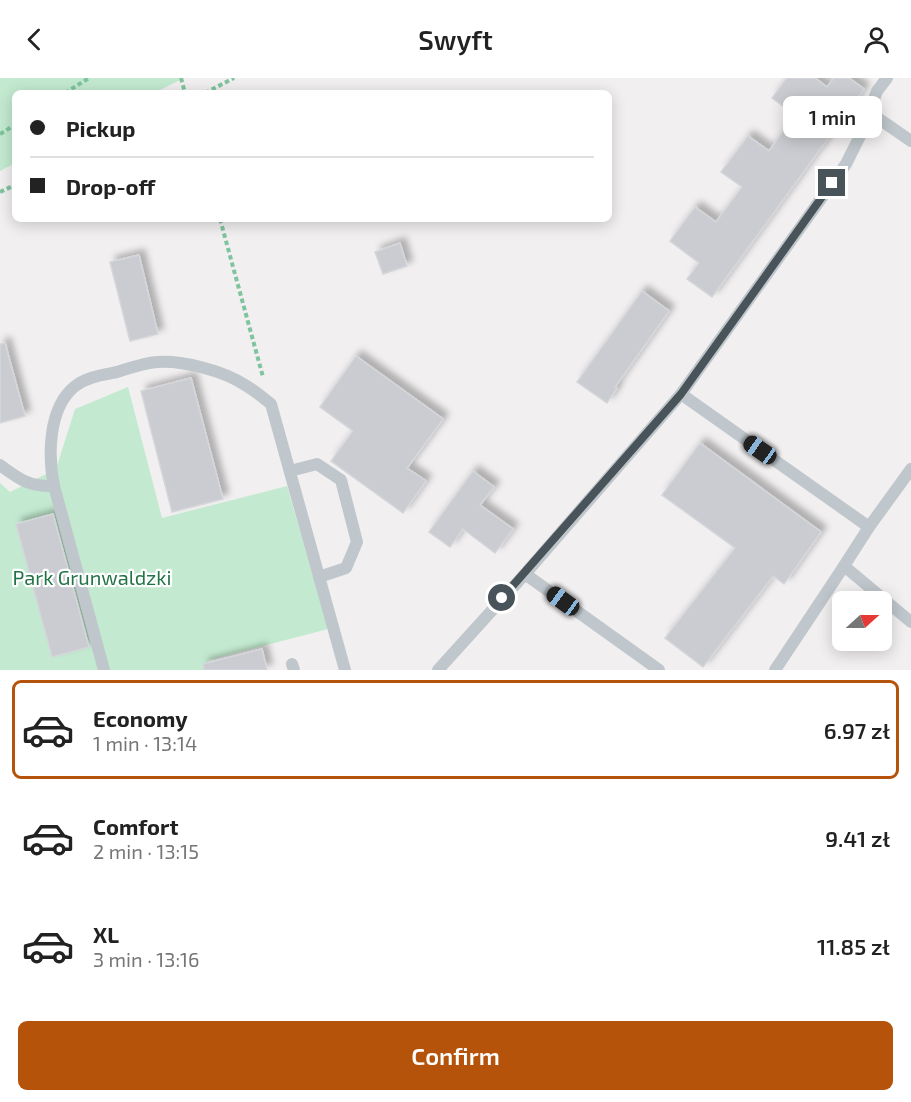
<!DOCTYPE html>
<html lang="en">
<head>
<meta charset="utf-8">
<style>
	body { margin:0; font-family:"Exo 2",sans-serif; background:#f2f2f2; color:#222; height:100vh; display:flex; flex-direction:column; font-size:22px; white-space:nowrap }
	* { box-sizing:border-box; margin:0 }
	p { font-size:20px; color:#767676 }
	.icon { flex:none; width:33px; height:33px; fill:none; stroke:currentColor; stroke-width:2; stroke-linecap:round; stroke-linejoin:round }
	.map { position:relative; height:592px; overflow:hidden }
	.sheet { display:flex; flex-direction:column; background:#fff; flex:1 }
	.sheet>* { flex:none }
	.hud { position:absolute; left:12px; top:12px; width:600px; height:132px; border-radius:9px; box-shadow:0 3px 15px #0003; display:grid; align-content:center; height:132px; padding:0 18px; background:#fff }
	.needle { width:39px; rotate:69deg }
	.fabs { position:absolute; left:832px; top:513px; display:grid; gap:12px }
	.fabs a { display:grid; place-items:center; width:60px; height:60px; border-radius:9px; background:#fff; box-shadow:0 3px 15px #0003; font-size:30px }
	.end { position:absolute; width:27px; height:27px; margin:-14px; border:8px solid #49535a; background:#fff; box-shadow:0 0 0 3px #fff }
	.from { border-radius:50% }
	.bubble { position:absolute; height:42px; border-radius:9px; background:#fff; box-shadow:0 3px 15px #0003; font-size:20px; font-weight:600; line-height:42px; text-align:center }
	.car { position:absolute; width:18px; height:36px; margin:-18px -9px; border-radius:8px; box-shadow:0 0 4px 2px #0007; background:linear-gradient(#222 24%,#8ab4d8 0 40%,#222 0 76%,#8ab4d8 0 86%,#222 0) }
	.hud b { display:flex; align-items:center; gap:21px; height:57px; font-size:22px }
	.hud b+b { border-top:2px solid #e0e0e0 }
	.hud i { width:15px; height:15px; background:#222 }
	ul { padding:10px 0 0; list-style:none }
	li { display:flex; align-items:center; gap:18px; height:99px; margin:0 12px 9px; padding:0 6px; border:3px solid transparent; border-radius:9px }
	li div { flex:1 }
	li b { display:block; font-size:22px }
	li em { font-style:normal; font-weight:600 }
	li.active { border-color:#b45309 }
	li>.icon { width:54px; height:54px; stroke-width:1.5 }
	.action { display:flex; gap:12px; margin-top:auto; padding:12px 18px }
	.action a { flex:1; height:69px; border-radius:9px; background:#b45309; color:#fff; font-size:24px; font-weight:600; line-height:69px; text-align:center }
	header { display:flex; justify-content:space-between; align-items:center; height:78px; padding:0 18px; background:#fff; font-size:27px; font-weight:600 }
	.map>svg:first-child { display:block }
</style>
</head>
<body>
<header><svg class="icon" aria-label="back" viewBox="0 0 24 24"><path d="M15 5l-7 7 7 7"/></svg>Swyft<svg class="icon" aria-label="person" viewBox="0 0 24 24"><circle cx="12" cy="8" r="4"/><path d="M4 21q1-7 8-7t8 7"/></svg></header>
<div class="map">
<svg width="911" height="592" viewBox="0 0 911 592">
	<defs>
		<filter id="shadow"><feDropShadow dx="5.5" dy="-5.5" stdDeviation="3" flood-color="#0004"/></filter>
	</defs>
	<rect width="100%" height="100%" fill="#f1efef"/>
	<!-- green -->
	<g fill="#c3ead0">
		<path d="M 0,0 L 184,0 L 154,15 L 15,15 L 15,85 L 0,93 Z"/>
		<path d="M 128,309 L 162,440 L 287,408 L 328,551 L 209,582 L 211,592 L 0,592 L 0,405 L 10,414 L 56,391 L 75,331 Z"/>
	</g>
	<!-- building -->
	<g fill="#caccd1" stroke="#d4d6da" stroke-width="1.5" filter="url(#shadow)">
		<path d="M 787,0 L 815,0 L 827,9 L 834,0 L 849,0 L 864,11 L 712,219 L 687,201 L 699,185 L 670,163 L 695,129 L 716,144 L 742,109 L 721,94 L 748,58 L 769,73 L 795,37 L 772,20 Z"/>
		<path d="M 400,165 L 407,188 L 383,196 L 375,174 Z"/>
		<path d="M 139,177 L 158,256 L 130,263 L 110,184 Z"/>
		<path d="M 642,213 L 669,233 L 615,309 L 617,310 L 607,325 L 577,304 Z"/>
		<path d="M 5,265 L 25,338 L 0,345 L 0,266 Z"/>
		<path d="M 356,278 L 443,341 L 407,390 L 426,403 L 403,435 L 331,383 L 353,353 L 320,329 Z"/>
		<path d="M 191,300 L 223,421 L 172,434 L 141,313 Z"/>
		<path d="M 700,365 L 821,454 L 784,506 L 773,498 L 703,589 L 665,560 L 735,470 L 662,417 Z"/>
		<path d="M 473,393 L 494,409 L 480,427 L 513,451 L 495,475 L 463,451 L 450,469 L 429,454 Z"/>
		<path d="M 53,436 L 89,569 L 52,579 L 16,446 Z"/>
		<path d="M 262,571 L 267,592 L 204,592 L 203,586 Z"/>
	</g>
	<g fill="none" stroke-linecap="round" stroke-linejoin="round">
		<!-- path -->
		<g stroke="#7fc49e" stroke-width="4" stroke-dasharray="4.5 3" stroke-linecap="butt">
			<path d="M 181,0 L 185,15"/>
			<path d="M 65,15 L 89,0"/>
			<path d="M 205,15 L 234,0"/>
			<path d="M 0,56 L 15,47"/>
			<path d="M 0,114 L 15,107"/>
			<path d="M 220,141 L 263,299"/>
		</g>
		<!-- lane -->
		<g stroke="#bfc7cc" stroke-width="12">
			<path d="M 887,0 L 877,13 L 869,34 L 911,63"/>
			<path d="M 681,316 L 869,449"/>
			<path d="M 0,387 C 19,401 29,409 54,408"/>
			<path d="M 911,391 L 869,449 L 844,488 L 911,544"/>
			<path d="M 290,393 L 317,386 L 341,402 L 357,464 L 346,490 L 319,499"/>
			<path d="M 525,496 L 681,316 L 846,86 L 860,58 L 869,34"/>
			<path d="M 292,586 L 294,592"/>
			<path d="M 104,592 L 54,408 C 48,378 48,331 74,309 C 86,299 102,297 117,294 C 130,290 144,285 157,284 C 182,282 224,293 245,307 C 254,312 262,319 271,326 L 345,592"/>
			<path d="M 438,592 L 525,496 L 659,592"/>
			<path d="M 775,592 L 844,488"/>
		</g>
	</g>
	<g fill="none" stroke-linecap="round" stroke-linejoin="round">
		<!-- route -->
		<path stroke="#49535a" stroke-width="8" d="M 502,520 L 681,316 L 832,105"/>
	</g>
	<g text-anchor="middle" stroke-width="4.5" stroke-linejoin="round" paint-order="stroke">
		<!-- park labels -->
		<g font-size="20" fill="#227447" stroke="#fff">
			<text x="92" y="507">Park Grunwaldzki</text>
		</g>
	</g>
</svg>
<div class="fabs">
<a><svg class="needle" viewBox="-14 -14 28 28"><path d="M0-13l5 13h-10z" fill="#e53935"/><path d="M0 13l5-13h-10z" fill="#767676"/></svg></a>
</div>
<i class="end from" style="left:502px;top:520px"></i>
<i class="end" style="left:832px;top:105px"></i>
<div class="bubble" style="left:783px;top:18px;width:99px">1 min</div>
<i class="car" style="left:760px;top:372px;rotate:305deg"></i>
<i class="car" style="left:563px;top:523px;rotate:306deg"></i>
<div class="hud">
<b><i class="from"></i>Pickup</b>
<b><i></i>Drop-off</b>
</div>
</div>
<section class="sheet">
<ul>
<li class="active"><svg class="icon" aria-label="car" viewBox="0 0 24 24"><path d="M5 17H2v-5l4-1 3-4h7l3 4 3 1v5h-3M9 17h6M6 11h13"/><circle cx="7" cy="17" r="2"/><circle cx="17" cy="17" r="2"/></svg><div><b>Economy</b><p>1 min · 13:14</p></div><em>6.97 zł</em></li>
<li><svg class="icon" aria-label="car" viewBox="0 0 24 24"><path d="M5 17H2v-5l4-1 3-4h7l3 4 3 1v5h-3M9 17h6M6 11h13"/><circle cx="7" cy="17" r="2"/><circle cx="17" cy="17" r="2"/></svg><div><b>Comfort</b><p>2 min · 13:15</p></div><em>9.41 zł</em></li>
<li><svg class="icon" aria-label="car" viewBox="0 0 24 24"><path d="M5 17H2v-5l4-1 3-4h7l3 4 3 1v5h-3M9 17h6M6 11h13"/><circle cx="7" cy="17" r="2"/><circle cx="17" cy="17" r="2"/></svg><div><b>XL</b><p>3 min · 13:16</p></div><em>11.85 zł</em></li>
</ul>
<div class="action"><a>Confirm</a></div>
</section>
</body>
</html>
